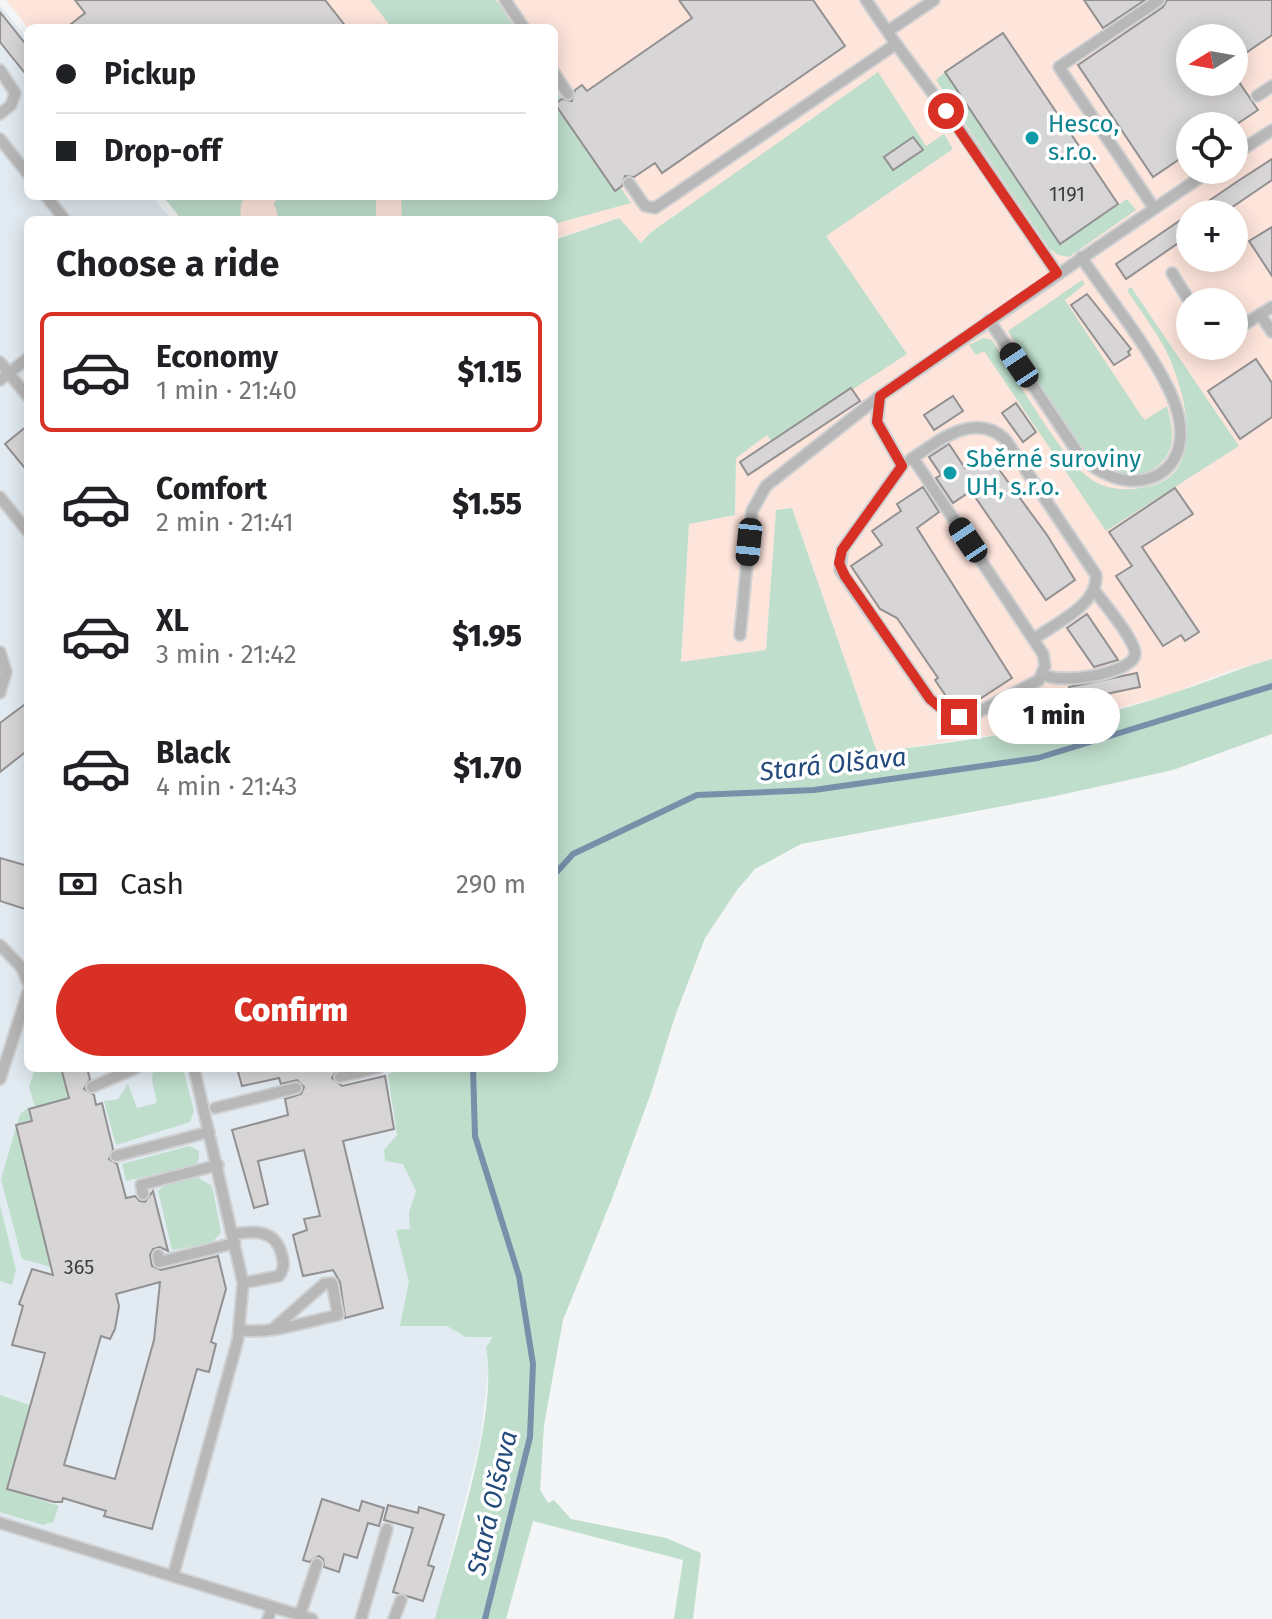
<!DOCTYPE html>
<html lang="en">
<head>
<meta charset="utf-8">
<style>
	body { margin:0; font-family:"Fira Sans",sans-serif; background:#f2f2f2; color:#202124; height:100vh; display:flex; flex-direction:column; font-size:30px; white-space:nowrap }
	* { box-sizing:border-box; margin:0 }
	p { font-size:26px; color:#757577 }
	.icon { flex:none; width:44px; height:44px; fill:none; stroke:currentColor; stroke-width:2; stroke-linecap:round; stroke-linejoin:round }
	.map { position:relative; flex:1; overflow:hidden }
	.sheet { position:absolute; left:24px; top:216px; width:534px; height:856px; display:flex; flex-direction:column; background:#fff; border-radius:12px; box-shadow:0 4px 20px #0003 }
	.sheet>* { flex:none }
	.banner { position:absolute; left:24px; top:24px; width:534px; height:176px; border-radius:12px; box-shadow:0 4px 20px #0003; display:grid; align-content:center; height:176px; padding:0 32px; background:#fff }
	.needle { width:52px; rotate:259deg }
	.fabs { position:absolute; left:1176px; top:24px; display:grid; gap:16px }
	.fabs a { display:grid; place-items:center; width:72px; height:72px; border-radius:50%; background:#fff; box-shadow:0 4px 20px #0003; font-size:40px }
	.end { position:absolute; width:36px; height:36px; margin:-18px; border:10px solid #d93025; background:#fff; box-shadow:0 0 0 4px #fff }
	.from { border-radius:50% }
	.bubble { position:absolute; height:56px; border-radius:28px; background:#fff; box-shadow:0 4px 20px #0003; font-size:26px; font-weight:800; line-height:56px; text-align:center }
	.car { position:absolute; width:24px; height:48px; margin:-24px -12px; border-radius:10px; box-shadow:0 0 6px 2px #0007; background:linear-gradient(#222 24%,#8ab4d8 0 40%,#222 0 76%,#8ab4d8 0 86%,#222 0) }
	.banner b { display:flex; align-items:center; gap:28px; height:76px; font-size:30px }
	.banner b+b { border-top:2px solid #e0e0e0 }
	.banner i { width:20px; height:20px; background:#202124 }
	ul { padding:0; list-style:none }
	li { display:flex; align-items:center; gap:24px; height:120px; margin:0 16px 12px; padding:0 16px; border:4px solid transparent; border-radius:12px }
	li div { flex:1 }
	li b { display:block; font-size:30px }
	li em { font-style:normal; font-weight:800 }
	li.selected { border-color:#d93025 }
	li>.icon { width:72px; height:72px; stroke-width:1.5 }
	h2 { padding:0 32px; font-size:36px; line-height:96px }
	.pay { display:flex; align-items:center; gap:20px; height:88px; padding:0 32px; font-size:30px }
	.pay p { margin-inline-start:auto }
	.action { display:flex; gap:16px; margin-top:auto; padding:16px 32px }
	.action a { flex:1; height:92px; border-radius:48px; background:#d93025; color:#fff; font-size:32px; font-weight:800; line-height:92px; text-align:center }
	.map>svg:first-child { display:block }
</style>
</head>
<body>
<div class="map">
<svg width="1272" height="1619" viewBox="0 0 1272 1619">
	<rect width="100%" height="100%" fill="#f3f5f7"/>
	<!-- built -->
	<path fill="#e2ebf1" d="M 0,5 L 28,40 L 28,196 L 152,196 L 172,220 L 28,220 L 28,1068 L 434,1068 L 494,1336 L 486,1347 L 489,1366 L 480,1442 L 435,1619 L 0,1619 Z"/>
	<!-- industrial -->
	<path fill="#fee5dc" fill-rule="evenodd" d="M 6,0 L 1272,0 L 1272,659 L 1226,672 L 1169,695 L 1036,729 L 877,752 L 792,508 L 776,510 L 766,650 L 681,663 L 689,524 L 735,515 L 736,458 L 619,218 L 554,239 L 554,220 L 182,220 L 162,196 L 554,196 L 554,28 L 28,28 ZM 1190,38 L 1234,38 L 1234,82 L 1190,82 ZM 1190,126 L 1234,126 L 1234,170 L 1190,170 ZM 1190,214 L 1234,214 L 1234,258 L 1190,258 ZM 1190,302 L 1234,302 L 1234,346 L 1190,346 Z"/>
	<!-- green -->
	<g fill="#bfdecc">
		<path d="M 370,0 L 496,0 L 515,28 L 392,28 Z"/>
		<path d="M 878,72 L 926,146 L 944,134 L 953,149 L 826,236 L 907,354 L 772,442 L 767,435 L 736,458 L 735,515 L 689,524 L 681,662 L 766,650 L 776,510 L 792,508 L 877,752 C 975,740 1073,726 1167,695 C 1203,684 1236,669 1272,659 L 1272,734 L 1173,770 L 1051,797 L 801,844 L 755,869 L 737,890 L 705,938 L 674,1019 L 651,1093 L 613,1196 L 563,1320 L 544,1425 L 540,1490 L 548,1503 L 554,1500 L 571,1519 L 666,1538 L 701,1553 L 693,1619 L 674,1619 L 683,1560 L 533,1521 L 506,1619 L 435,1619 C 453,1548 499,1416 486,1347 L 493,1337 L 466,1337 L 447,1326 L 400,1326 L 409,1282 L 396,1230 L 410,1229 L 409,1212 L 416,1191 L 403,1164 L 385,1161 L 384,1150 L 397,1135 L 388,1075 L 400,1068 L 554,1068 L 554,240 L 619,218 L 641,243 L 650,233 Z"/>
		<path d="M 945,72 L 1062,243 L 1127,199 L 1136,210 L 1069,257 L 1058,255 L 1049,248 L 936,80 Z"/>
		<path d="M 554,87 L 631,203 L 554,224 L 554,220 L 402,220 L 401,196 L 554,196 Z"/>
		<path d="M 163,196 L 245,196 L 241,204 L 240,220 L 182,220 Z"/>
		<path d="M 280,196 L 376,196 L 376,219 L 279,220 L 274,203 Z"/>
		<path d="M 1082,280 L 1085,284 L 1065,300 L 1140,414 L 1145,420 L 1167,406 C 1173,427 1177,448 1160,464 C 1143,480 1115,477 1098,463 C 1070,443 1028,363 1008,331 Z"/>
		<path d="M 1131,287 L 1239,446 L 1106,531 L 984,351 L 976,355 L 969,345 L 983,338 L 992,340 C 1013,373 1063,461 1092,480 C 1109,491 1131,491 1151,486 C 1210,471 1183,383 1164,347 C 1153,327 1139,309 1127,290 Z"/>
		<path d="M 35,1068 L 63,1072 L 69,1098 L 35,1107 L 29,1087 Z"/>
		<path d="M 183,1068 L 194,1111 L 190,1122 L 116,1145 L 104,1101 L 118,1099 L 128,1084 L 137,1108 L 157,1103 L 152,1080 L 153,1069 Z"/>
		<path d="M 28,1108 L 32,1122 L 17,1128 L 51,1267 L 22,1259 L 1,1179 L 20,1114 Z"/>
		<path d="M 189,1146 L 199,1151 L 199,1160 L 194,1165 L 126,1181 L 122,1164 Z"/>
		<path d="M 197,1177 L 212,1186 L 221,1232 L 212,1243 L 172,1250 L 158,1191 L 168,1183 Z"/>
		<path d="M 0,1205 L 16,1270 L 12,1285 L 0,1281 Z"/>
		<path d="M 0,1395 L 30,1405 L 7,1489 L 59,1506 L 53,1522 L 43,1525 L 0,1512 Z"/>
	</g>
	<g fill="none" stroke-linecap="round" stroke-linejoin="round">
		<!-- stream -->
		<g stroke="#798faa" stroke-width="6">
			<path d="M 554,875 L 573,854 L 697,795 L 814,790 L 1038,758 L 1272,686"/>
			<path d="M 473,1068 L 475,1136 L 519,1276 L 533,1364 L 530,1437 L 485,1619"/>
		</g>
	</g>
	<!-- building -->
	<g fill="#d7d5d6" stroke="#929091" stroke-width="2" fill-rule="evenodd">
		<path d="M 75,0 L 325,0 L 347,28 L 66,28 L 85,13 Z"/>
		<path d="M 679,0 L 813,0 L 845,46 L 662,173 L 655,163 L 634,177 L 625,176 L 622,186 L 615,191 L 555,104 L 562,99 L 572,101 L 575,90 L 582,85 L 587,91 L 692,18 Z"/>
		<path d="M 1084,0 L 1145,0 L 1103,28 Z"/>
		<path d="M 1167,0 L 1272,0 L 1272,35 L 1234,61 L 1234,38 L 1190,38 L 1190,82 L 1239,82 L 1258,110 L 1234,126 L 1190,126 L 1190,152 L 1153,177 L 1078,65 L 1163,7 Z"/>
		<path d="M 0,12 L 28,47 L 28,77 L 0,42 Z"/>
		<path d="M 1003,33 L 1118,204 L 1060,244 L 945,72 Z"/>
		<path d="M 913,137 L 923,150 L 893,170 L 884,157 Z"/>
		<path d="M 1272,159 L 1272,180 L 1222,214 L 1190,214 L 1190,235 L 1126,279 L 1116,264 L 1238,181 Z"/>
		<path d="M 1272,227 L 1272,276 L 1249,241 Z"/>
		<path d="M 1087,294 L 1131,349 L 1128,352 L 1130,355 L 1114,365 L 1071,305 Z"/>
		<path d="M 1256,359 L 1272,383 L 1272,417 L 1240,439 L 1208,391 Z"/>
		<path d="M 851,388 L 860,401 L 748,475 L 740,462 Z"/>
		<path d="M 953,396 L 963,411 L 934,430 L 924,415 Z"/>
		<path d="M 1016,403 L 1036,432 L 1023,442 L 1002,413 Z"/>
		<path d="M 28,425 L 28,472 L 5,444 Z"/>
		<path d="M 949,444 L 965,468 L 987,453 L 1047,535 L 1075,580 L 1046,600 L 971,491 L 953,503 L 936,478 L 941,475 L 929,457 Z"/>
		<path d="M 923,487 L 939,512 L 917,528 L 1012,678 L 969,706 L 952,705 L 935,680 L 938,678 L 897,618 L 880,609 L 851,566 L 882,545 L 872,531 L 901,511 L 897,504 Z"/>
		<path d="M 1175,488 L 1193,514 L 1142,547 L 1199,632 L 1185,641 L 1181,635 L 1163,646 L 1116,576 L 1132,566 L 1109,532 Z"/>
		<path d="M 1087,614 L 1118,660 L 1094,667 L 1067,628 Z"/>
		<path d="M 1137,673 L 1140,687 L 1072,701 L 1069,687 Z"/>
		<path d="M 28,702 L 28,750 L 0,772 L 0,723 Z"/>
		<path d="M 0,858 L 28,866 L 28,910 L 0,901 Z"/>
		<path d="M 61,1068 L 87,1068 L 90,1079 L 84,1089 L 94,1095 L 96,1105 L 102,1103 L 113,1149 L 109,1159 L 117,1164 L 126,1198 L 135,1196 L 140,1201 L 145,1202 L 153,1191 L 168,1251 L 160,1247 L 153,1249 L 150,1255 L 152,1266 L 161,1270 L 218,1256 L 226,1289 L 211,1342 L 216,1344 L 209,1372 L 197,1369 L 152,1529 L 104,1516 L 106,1511 L 63,1498 L 62,1502 L 54,1502 L 7,1489 L 45,1353 L 12,1345 L 23,1306 L 19,1304 L 32,1269 L 53,1275 L 16,1125 L 32,1121 L 29,1109 L 69,1098 ZM 160,1282 L 154,1340 L 115,1479 L 64,1465 L 101,1336 L 110,1339 L 115,1329 L 119,1306 L 116,1294 Z"/>
		<path d="M 237,1068 L 338,1068 L 332,1078 L 342,1086 L 385,1076 L 394,1129 L 343,1141 L 383,1308 L 345,1318 L 340,1282 L 333,1270 L 303,1276 L 293,1235 L 307,1230 L 304,1219 L 320,1216 L 304,1150 L 258,1161 L 268,1204 L 254,1208 L 232,1130 L 288,1115 L 285,1099 L 301,1094 L 304,1087 L 297,1080 L 281,1084 L 279,1078 L 242,1086 Z"/>
		<path d="M 322,1499 L 359,1511 L 362,1501 L 384,1508 L 379,1526 L 368,1523 L 357,1558 L 344,1554 L 339,1572 L 324,1567 L 323,1559 L 319,1556 L 309,1562 L 303,1560 Z"/>
		<path d="M 388,1505 L 418,1513 L 419,1507 L 444,1515 L 428,1565 L 434,1567 L 423,1601 L 393,1592 L 413,1528 L 384,1520 Z"/>
	</g>
	<g fill="none" stroke-linecap="round" stroke-linejoin="round">
		<!-- lane casing -->
		<g stroke="#ced0d2" stroke-width="14">
			<g id="lane">
				<path d="M 505,0 L 524,28"/>
				<path d="M 888,31 L 934,0"/>
				<path d="M 896,44 L 963,134 L 1057,273"/>
				<path d="M 0,70 L 15,93 L 11,105 L 0,114"/>
				<path d="M 554,73 L 568,94"/>
				<path d="M 1257,96 L 1272,86"/>
				<path d="M 0,139 L 28,174"/>
				<path d="M 1234,155 L 1272,130"/>
				<path d="M 629,183 L 645,206 L 655,208 L 896,44 L 866,0"/>
				<path d="M 46,196 L 65,220"/>
				<path d="M 1154,208 L 1059,67 L 1159,0"/>
				<path d="M 1172,273 L 1190,302"/>
				<path d="M 1260,314 L 1272,332"/>
				<path d="M 989,320 L 1076,450 C 1120,505 1200,483 1176,407 C 1162,363 1108,297 1081,257"/>
				<path d="M 1234,331 L 1272,307"/>
				<path d="M 0,362 L 28,397"/>
				<path d="M 0,380 L 28,358"/>
				<path d="M 880,396 L 877,422 L 902,466 L 842,550 L 840,570 L 930,699 L 948,713 L 959,717 L 973,715 L 1039,680 L 1045,666 L 1043,654 L 913,458"/>
				<path d="M 910,460 C 938,441 974,411 1005,439 L 1096,575 C 1098,605 1056,623 1035,638"/>
				<path d="M 0,497 L 28,532"/>
				<path d="M 740,635 L 752,511 L 766,486 L 880,396 L 1211,170"/>
				<path d="M 0,652 L 6,672 L 0,693"/>
				<path d="M 1043,674 C 1058,685 1133,674 1135,654 C 1136,641 1103,602 1094,590"/>
				<path d="M 0,945 L 22,968 L 28,983"/>
				<path d="M 340,1077 L 378,1068"/>
				<path d="M 0,1079 L 28,992"/>
				<path d="M 92,1087 L 136,1068"/>
				<path d="M 215,1108 L 296,1088"/>
				<path d="M 116,1156 L 209,1132"/>
				<path d="M 143,1194 L 141,1185 L 218,1165"/>
				<path d="M 233,1234 C 253,1231 274,1229 281,1252 C 284,1262 285,1267 279,1276 L 243,1283"/>
				<path d="M 158,1255 L 159,1262 L 235,1243"/>
				<path d="M 240,1330 C 270,1335 309,1321 338,1315 L 332,1283 L 324,1284 L 274,1328"/>
				<path d="M 0,1523 L 312,1619"/>
				<path d="M 173,1576 L 238,1339 L 243,1283 L 194,1068"/>
				<path d="M 300,1615 L 317,1564"/>
				<path d="M 268,1619 L 272,1607"/>
				<path d="M 361,1619 L 387,1529"/>
				<path d="M 394,1619 L 401,1600"/>
			</g>
		</g>
		<!-- lane -->
		<use href="#lane" stroke="#b9b8b8" stroke-width="10"/>
	</g>
	<g fill="none" stroke-linecap="round" stroke-linejoin="round">
		<!-- route -->
		<path stroke="#d93025" stroke-width="10" d="M 946,111 L 1057,273 L 880,396 L 877,422 L 902,466 L 842,550 L 839,563 L 845,576 L 930,699 L 943,710 L 959,717"/>
	</g>
	<!-- markers -->
	<g fill="#0f9aa8" stroke="#fff" stroke-width="3">
		<circle cx="1032" cy="138" r="8"/>
		<circle cx="950" cy="473" r="8"/>
	</g>
	<g text-anchor="middle" stroke-width="7" stroke-linejoin="round" paint-order="stroke">
		<!-- number labels -->
		<g font-size="20" fill="#3f3f3f">
			<text x="1067" y="201">1191</text>
			<text x="79" y="1274">365</text>
		</g>
		<!-- culture labels -->
		<g font-size="24" fill="#0d838f" stroke="#fff" text-anchor="start">
			<text x="1048" y="132">Hesco,<tspan x="1048" dy="28">s.r.o.</tspan></text>
			<text x="966" y="467">Sběrné suroviny<tspan x="966" dy="28">UH, s.r.o.</tspan></text>
		</g>
		<!-- water labels -->
		<g font-size="26" font-style="italic" fill="#224b7b" stroke="#fff">
			<text transform="translate(833 764) rotate(-6)" y="9">Stará Olšava</text>
			<text transform="translate(492 1503) rotate(-77)" y="9">Stará Olšava</text>
		</g>
	</g>
</svg>
<div class="fabs">
<a><svg class="needle" viewBox="-14 -14 28 28"><path d="M0-13l5 13h-10z" fill="#e53935"/><path d="M0 13l5-13h-10z" fill="#757577"/></svg></a>
<a><svg class="icon" aria-label="locate" viewBox="0 0 24 24"><circle cx="12" cy="12" r="6"/><path d="M12 2v4M12 18v4M2 12h4M18 12h4"/></svg></a>
<a>+</a>
<a>−</a>
</div>
<i class="end from" style="left:946px;top:111px"></i>
<i class="end" style="left:959px;top:717px"></i>
<div class="bubble" style="left:988px;top:688px;width:132px">1 min</div>
<i class="car" style="left:1019px;top:365px;rotate:326deg"></i>
<i class="car" style="left:968px;top:540px;rotate:326deg"></i>
<i class="car" style="left:749px;top:542px;rotate:186deg"></i>
<div class="banner">
<b><i class="from"></i>Pickup</b>
<b><i></i>Drop-off</b>
</div>
<section class="sheet">
<h2>Choose a ride</h2>
<ul>
<li class="selected"><svg class="icon" aria-label="car" viewBox="0 0 24 24"><path d="M5 17H2v-5l4-1 3-4h7l3 4 3 1v5h-3M9 17h6M6 11h13"/><circle cx="7" cy="17" r="2"/><circle cx="17" cy="17" r="2"/></svg><div><b>Economy</b><p>1 min · 21:40</p></div><em>$1.15</em></li>
<li><svg class="icon" aria-label="car" viewBox="0 0 24 24"><path d="M5 17H2v-5l4-1 3-4h7l3 4 3 1v5h-3M9 17h6M6 11h13"/><circle cx="7" cy="17" r="2"/><circle cx="17" cy="17" r="2"/></svg><div><b>Comfort</b><p>2 min · 21:41</p></div><em>$1.55</em></li>
<li><svg class="icon" aria-label="car" viewBox="0 0 24 24"><path d="M5 17H2v-5l4-1 3-4h7l3 4 3 1v5h-3M9 17h6M6 11h13"/><circle cx="7" cy="17" r="2"/><circle cx="17" cy="17" r="2"/></svg><div><b>XL</b><p>3 min · 21:42</p></div><em>$1.95</em></li>
<li><svg class="icon" aria-label="car" viewBox="0 0 24 24"><path d="M5 17H2v-5l4-1 3-4h7l3 4 3 1v5h-3M9 17h6M6 11h13"/><circle cx="7" cy="17" r="2"/><circle cx="17" cy="17" r="2"/></svg><div><b>Black</b><p>4 min · 21:43</p></div><em>$1.70</em></li>
</ul>
<div class="pay"><svg class="icon" aria-label="cash" viewBox="0 0 24 24"><path d="M3 7h18v10H3z"/><circle cx="12" cy="12" r="2"/></svg>Cash<p>290 m</p></div>
<div class="action"><a>Confirm</a></div>
</section>
</div>
</body>
</html>
